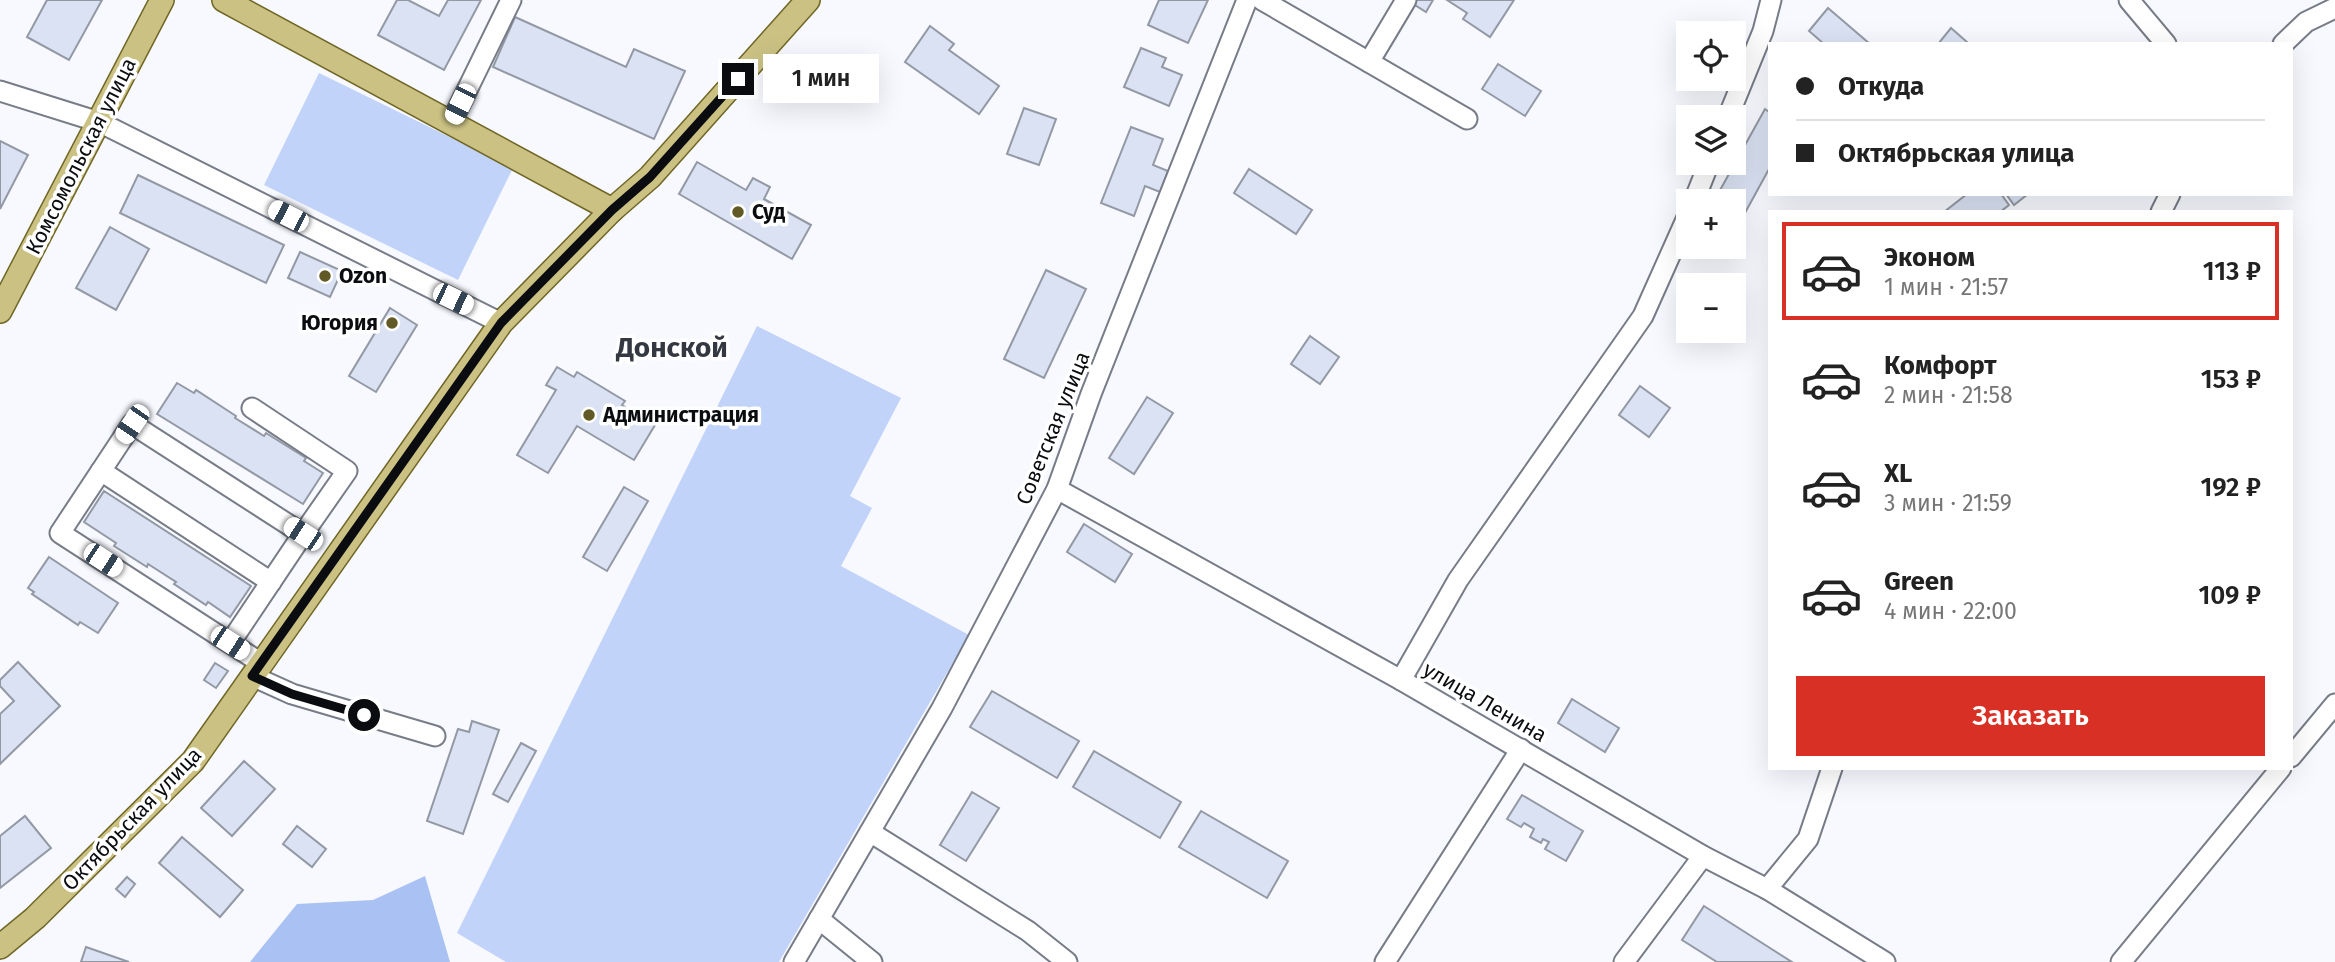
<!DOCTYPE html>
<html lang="ru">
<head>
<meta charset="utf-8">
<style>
	body { margin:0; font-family:"Fira Sans",sans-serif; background:#f6f6f6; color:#222; height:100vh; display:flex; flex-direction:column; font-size:26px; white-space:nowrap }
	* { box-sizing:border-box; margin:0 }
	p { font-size:23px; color:#767676 }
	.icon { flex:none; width:38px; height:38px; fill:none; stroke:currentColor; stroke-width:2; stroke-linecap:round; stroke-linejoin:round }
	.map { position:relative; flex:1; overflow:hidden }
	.side { position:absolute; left:1768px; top:210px; width:525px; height:560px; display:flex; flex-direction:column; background:#fff; border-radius:0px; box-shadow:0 7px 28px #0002 }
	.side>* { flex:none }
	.guide { position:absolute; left:1768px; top:42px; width:525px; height:154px; border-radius:0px; box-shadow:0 7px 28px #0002; display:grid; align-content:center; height:154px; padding:0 28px; background:#fff }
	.tools { position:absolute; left:1676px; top:21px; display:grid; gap:14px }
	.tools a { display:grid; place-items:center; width:70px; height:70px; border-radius:0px; background:#fff; box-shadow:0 7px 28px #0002; font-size:35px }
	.end { position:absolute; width:32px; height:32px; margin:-16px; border:9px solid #0a0c10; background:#fff; box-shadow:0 0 0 4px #fff }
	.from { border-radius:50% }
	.bubble { position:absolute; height:49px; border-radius:0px; background:#fff; box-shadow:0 7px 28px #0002; font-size:23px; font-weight:600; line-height:49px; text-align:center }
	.car { position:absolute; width:21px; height:42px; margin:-21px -10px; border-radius:9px; box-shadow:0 0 5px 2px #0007; background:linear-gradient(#fff 24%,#345 0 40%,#fff 0 76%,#345 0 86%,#fff 0) }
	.guide b { display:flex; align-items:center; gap:24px; height:66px; font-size:26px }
	.guide b+b { border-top:2px solid #e0e0e0 }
	.guide i { width:18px; height:18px; background:#222 }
	ul { padding:12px 0 0; list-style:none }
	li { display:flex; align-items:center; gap:21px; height:98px; margin:0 14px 10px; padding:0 14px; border:4px solid transparent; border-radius:0px }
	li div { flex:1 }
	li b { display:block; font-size:26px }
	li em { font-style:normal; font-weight:600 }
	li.current { border-color:#d93025 }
	li>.icon { width:63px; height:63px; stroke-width:1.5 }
	.action { display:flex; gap:14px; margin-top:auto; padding:14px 28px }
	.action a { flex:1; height:80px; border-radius:0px; background:#d93025; color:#fff; font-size:28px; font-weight:600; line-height:80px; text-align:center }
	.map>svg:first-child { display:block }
</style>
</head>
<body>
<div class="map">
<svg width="2335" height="962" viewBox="0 0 2335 962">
	<rect width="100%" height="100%" fill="#f7f9fe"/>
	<!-- green -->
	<g fill="#c2d3f9">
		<path d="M 319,73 L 513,168 L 458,280 L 264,185 Z"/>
		<path d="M 757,326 L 901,398 L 850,496 L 872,508 L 841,566 L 969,635 L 779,962 L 506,962 L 457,933 Z"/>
	</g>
	<!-- forest -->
	<path fill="#aac1f3" d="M 425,876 L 450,962 L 250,962 L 297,904 L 373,900 Z"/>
	<!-- building -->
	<g fill="#dae2f3" stroke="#9399a4" stroke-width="2">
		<path d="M 47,0 L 102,0 L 69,60 L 27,37 Z"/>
		<path d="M 397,0 L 408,0 L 439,16 L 448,0 L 481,0 L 444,70 L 378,35 Z"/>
		<path d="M 1159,0 L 1208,0 L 1188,43 L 1148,25 Z"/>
		<path d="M 1407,0 L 1433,0 L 1426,12 Z"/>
		<path d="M 1447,0 L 1514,0 L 1490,37 L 1463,19 L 1467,13 Z"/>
		<path d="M 1828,8 L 1870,44 L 1824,44 L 1809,31 Z"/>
		<path d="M 515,17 L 626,67 L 634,49 L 685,71 L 654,139 L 493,67 Z"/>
		<path d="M 930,26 L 954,44 L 949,50 L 999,86 L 979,114 L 905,62 Z"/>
		<path d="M 1951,28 L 1967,42 L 1965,44 L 1938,44 Z"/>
		<path d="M 1141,48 L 1166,58 L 1162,67 L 1182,75 L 1169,106 L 1124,87 Z"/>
		<path d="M 1498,64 L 1541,91 L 1525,116 L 1482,89 Z"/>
		<path d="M 1024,108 L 1056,119 L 1039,165 L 1007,154 Z"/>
		<path d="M 1765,109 L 1769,112 L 1769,169 L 1734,233 L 1734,201 L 1714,201 Z"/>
		<path d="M 1131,127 L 1163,139 L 1153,165 L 1168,171 L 1160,192 L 1145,186 L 1134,216 L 1101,203 Z"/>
		<path d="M 0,141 L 28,155 L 0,209 Z"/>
		<path d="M 697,162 L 746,190 L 753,178 L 770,187 L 764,199 L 811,225 L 792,259 L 679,194 Z"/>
		<path d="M 1249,169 L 1312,210 L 1296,234 L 1234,193 Z"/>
		<path d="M 138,175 L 284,245 L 266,283 L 120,213 Z"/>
		<path d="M 1967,194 L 2001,194 L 2009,205 L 2000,212 L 1944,212 Z"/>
		<path d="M 2006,194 L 2028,194 L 2014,205 Z"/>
		<path d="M 110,227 L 149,249 L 116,310 L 76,288 Z"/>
		<path d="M 1703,247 L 1726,247 L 1721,257 Z"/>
		<path d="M 300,252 L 342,271 L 330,297 L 288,278 Z"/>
		<path d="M 1046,270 L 1086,289 L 1044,378 L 1004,359 Z"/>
		<path d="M 390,308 L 417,325 L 376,392 L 349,376 Z"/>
		<path d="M 1310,336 L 1339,357 L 1320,384 L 1291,364 Z"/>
		<path d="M 557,367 L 574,377 L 577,372 L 625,401 L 622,405 L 655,425 L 634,460 L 577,426 L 548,473 L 517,455 L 556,390 L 546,385 Z"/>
		<path d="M 177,383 L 194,393 L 196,390 L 236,416 L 235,418 L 264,436 L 266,433 L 306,458 L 304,461 L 323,473 L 303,504 L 157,414 Z"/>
		<path d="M 1640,386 L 1670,408 L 1649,437 L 1619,415 Z"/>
		<path d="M 1147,397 L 1173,413 L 1134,474 L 1109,458 Z"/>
		<path d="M 624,487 L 648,501 L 607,571 L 583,557 Z"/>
		<path d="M 104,491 L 251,586 L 230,617 L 208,602 L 206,605 L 174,584 L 176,582 L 148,564 L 147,567 L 114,546 L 116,543 L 84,522 Z"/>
		<path d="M 1084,524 L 1132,554 L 1115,582 L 1067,552 Z"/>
		<path d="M 49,557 L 118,603 L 98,633 L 80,622 L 78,625 L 32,594 L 34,592 L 28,588 Z"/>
		<path d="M 18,662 L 60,706 L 0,764 L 0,714 L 14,701 L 0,686 L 0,680 Z"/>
		<path d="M 215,663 L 228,671 L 216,688 L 204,680 Z"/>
		<path d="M 992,691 L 1079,741 L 1057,778 L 970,727 Z"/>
		<path d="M 1572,699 L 1619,728 L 1605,752 L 1558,723 Z"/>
		<path d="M 472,721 L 499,730 L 463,834 L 427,821 L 458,729 L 469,732 Z"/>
		<path d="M 521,743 L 536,751 L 508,802 L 493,794 Z"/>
		<path d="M 1094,751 L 1181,802 L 1160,838 L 1073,787 Z"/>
		<path d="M 244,761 L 275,789 L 232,836 L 201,808 Z"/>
		<path d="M 972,792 L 999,808 L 966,861 L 940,845 Z"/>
		<path d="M 1522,795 L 1583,831 L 1566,861 L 1545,849 L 1549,842 L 1543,839 L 1541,843 L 1530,837 L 1534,829 L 1524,823 L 1521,827 L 1507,819 Z"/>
		<path d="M 1201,811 L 1288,861 L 1267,898 L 1179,847 Z"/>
		<path d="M 25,816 L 51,848 L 0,888 L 0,836 Z"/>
		<path d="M 297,826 L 326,849 L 312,867 L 283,844 Z"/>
		<path d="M 182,837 L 243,890 L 220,917 L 159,863 Z"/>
		<path d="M 127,877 L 135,884 L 125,897 L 116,889 Z"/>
		<path d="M 1704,906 L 1792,962 L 1717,962 L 1682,940 Z"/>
		<path d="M 86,947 L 129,962 L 81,962 Z"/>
	</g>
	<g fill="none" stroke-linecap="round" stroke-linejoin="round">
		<!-- minor casing -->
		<g stroke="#777c87" stroke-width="23">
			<g id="minor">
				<path d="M 1262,0 L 1467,119"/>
				<path d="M 2129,0 L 2166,44"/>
				<path d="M 2283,44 L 2306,22 L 2335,8"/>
				<path d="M 1369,62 L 1406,0"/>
				<path d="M 0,91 L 99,122 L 501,323"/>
				<path d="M 1728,117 L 1763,31 L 1771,0"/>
				<path d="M 451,123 L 511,0"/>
				<path d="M 1694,201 L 1709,163"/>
				<path d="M 2161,212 L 2170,194"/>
				<path d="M 252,408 L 347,471 L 303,534"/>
				<path d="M 101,471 L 271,582"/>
				<path d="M 1057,489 L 1401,680 L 1703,856 L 1767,889 L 1885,962"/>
				<path d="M 230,643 L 303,534 L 132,424 L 60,533 L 261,663"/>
				<path d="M 252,676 L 292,694 L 435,736"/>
				<path d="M 1401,680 L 1458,580 L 1643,316 L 1689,213"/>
				<path d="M 2291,757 L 2335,704"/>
				<path d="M 870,832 L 1028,931 L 1067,962"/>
				<path d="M 1767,889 L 1808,839 L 1832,768"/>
				<path d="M 819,919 L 872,962"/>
				<path d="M 794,962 L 942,708 L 1057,489 L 1091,394 L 1247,0"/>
				<path d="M 1385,962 L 1521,749"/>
				<path d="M 1624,962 L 1703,856"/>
				<path d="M 2121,962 L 2281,768"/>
			</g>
		</g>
		<!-- major casing -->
		<g stroke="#706625" stroke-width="26">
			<g id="major">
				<path d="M 224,0 L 612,210"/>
				<path d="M 0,311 L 162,0"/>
				<path d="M 0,947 L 35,918 L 193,761 L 501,323 L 612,210 L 650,177 L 808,0"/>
			</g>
		</g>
		<!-- minor -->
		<use href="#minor" stroke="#fff" stroke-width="19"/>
		<!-- major -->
		<use href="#major" stroke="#cac183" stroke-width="23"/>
	</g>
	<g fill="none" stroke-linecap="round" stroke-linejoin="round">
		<!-- route -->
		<path stroke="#0a0c10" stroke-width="9" d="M 364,715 L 292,694 L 252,676 L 501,323 L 612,210 L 650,177 L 738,79"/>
	</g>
	<!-- markers -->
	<g fill="#625a26" stroke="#fff" stroke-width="2.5">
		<circle cx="738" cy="212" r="7"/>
		<circle cx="325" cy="276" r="7"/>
		<circle cx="392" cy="323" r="7"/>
		<circle cx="589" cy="415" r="7"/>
	</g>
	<g text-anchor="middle" stroke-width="7" stroke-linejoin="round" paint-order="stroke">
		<!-- street labels -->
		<g font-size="21" fill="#0a0c10" stroke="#fff">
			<text transform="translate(81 156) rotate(-63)" y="7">Комсомольская улица</text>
			<text transform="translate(1053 428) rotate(-68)" y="7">Советская улица</text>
			<text transform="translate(1485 702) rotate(30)" y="7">улица Ленина</text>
			<text transform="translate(132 819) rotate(-46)" y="7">Октябрьская улица</text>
		</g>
		<!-- poi labels -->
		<g font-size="21" font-weight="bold" fill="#0a0c10" stroke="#fff" text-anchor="start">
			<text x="752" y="219">Суд</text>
			<text x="339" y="283">Ozon</text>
			<text x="378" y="330" text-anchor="end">Югория</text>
			<text x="603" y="422">Администрация</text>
		</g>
		<!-- district labels -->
		<g font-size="28" font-weight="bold" fill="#333841" stroke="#fff">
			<text x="672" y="357">Донской</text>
		</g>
	</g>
</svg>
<div class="tools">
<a><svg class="icon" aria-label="locate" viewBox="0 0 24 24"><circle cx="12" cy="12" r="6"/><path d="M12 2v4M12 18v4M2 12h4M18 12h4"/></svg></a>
<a><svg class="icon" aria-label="layers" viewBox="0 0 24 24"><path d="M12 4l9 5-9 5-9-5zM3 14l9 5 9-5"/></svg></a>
<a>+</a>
<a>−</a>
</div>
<i class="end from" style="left:364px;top:715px"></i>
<i class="end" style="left:738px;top:79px"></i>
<div class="bubble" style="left:763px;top:54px;width:116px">1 мин</div>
<i class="car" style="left:460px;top:104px;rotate:206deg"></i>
<i class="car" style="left:288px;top:216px;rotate:297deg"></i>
<i class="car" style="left:453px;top:299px;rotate:116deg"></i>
<i class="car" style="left:132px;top:424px;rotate:214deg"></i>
<i class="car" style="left:303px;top:534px;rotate:303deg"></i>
<i class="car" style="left:103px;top:560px;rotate:123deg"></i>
<i class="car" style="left:230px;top:643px;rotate:123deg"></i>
<div class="guide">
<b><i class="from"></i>Откуда</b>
<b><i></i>Октябрьская улица</b>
</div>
<section class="side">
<ul>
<li class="current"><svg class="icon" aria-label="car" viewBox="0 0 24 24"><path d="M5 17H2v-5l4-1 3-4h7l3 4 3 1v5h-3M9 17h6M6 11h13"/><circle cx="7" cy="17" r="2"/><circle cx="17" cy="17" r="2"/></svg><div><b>Эконом</b><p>1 мин · 21:57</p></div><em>113 ₽</em></li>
<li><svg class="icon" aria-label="car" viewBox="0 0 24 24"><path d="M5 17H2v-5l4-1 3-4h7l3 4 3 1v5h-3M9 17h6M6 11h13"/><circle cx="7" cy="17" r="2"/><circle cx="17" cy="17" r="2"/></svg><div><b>Комфорт</b><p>2 мин · 21:58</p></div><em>153 ₽</em></li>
<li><svg class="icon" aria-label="car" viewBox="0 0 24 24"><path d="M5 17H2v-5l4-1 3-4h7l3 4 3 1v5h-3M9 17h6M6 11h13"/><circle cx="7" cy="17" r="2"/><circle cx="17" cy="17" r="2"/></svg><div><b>XL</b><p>3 мин · 21:59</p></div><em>192 ₽</em></li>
<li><svg class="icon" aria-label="car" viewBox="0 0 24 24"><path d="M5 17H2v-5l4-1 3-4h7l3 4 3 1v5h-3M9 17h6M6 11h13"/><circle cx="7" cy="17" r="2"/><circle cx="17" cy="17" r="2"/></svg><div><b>Green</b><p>4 мин · 22:00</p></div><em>109 ₽</em></li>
</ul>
<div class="action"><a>Заказать</a></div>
</section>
</div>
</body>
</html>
